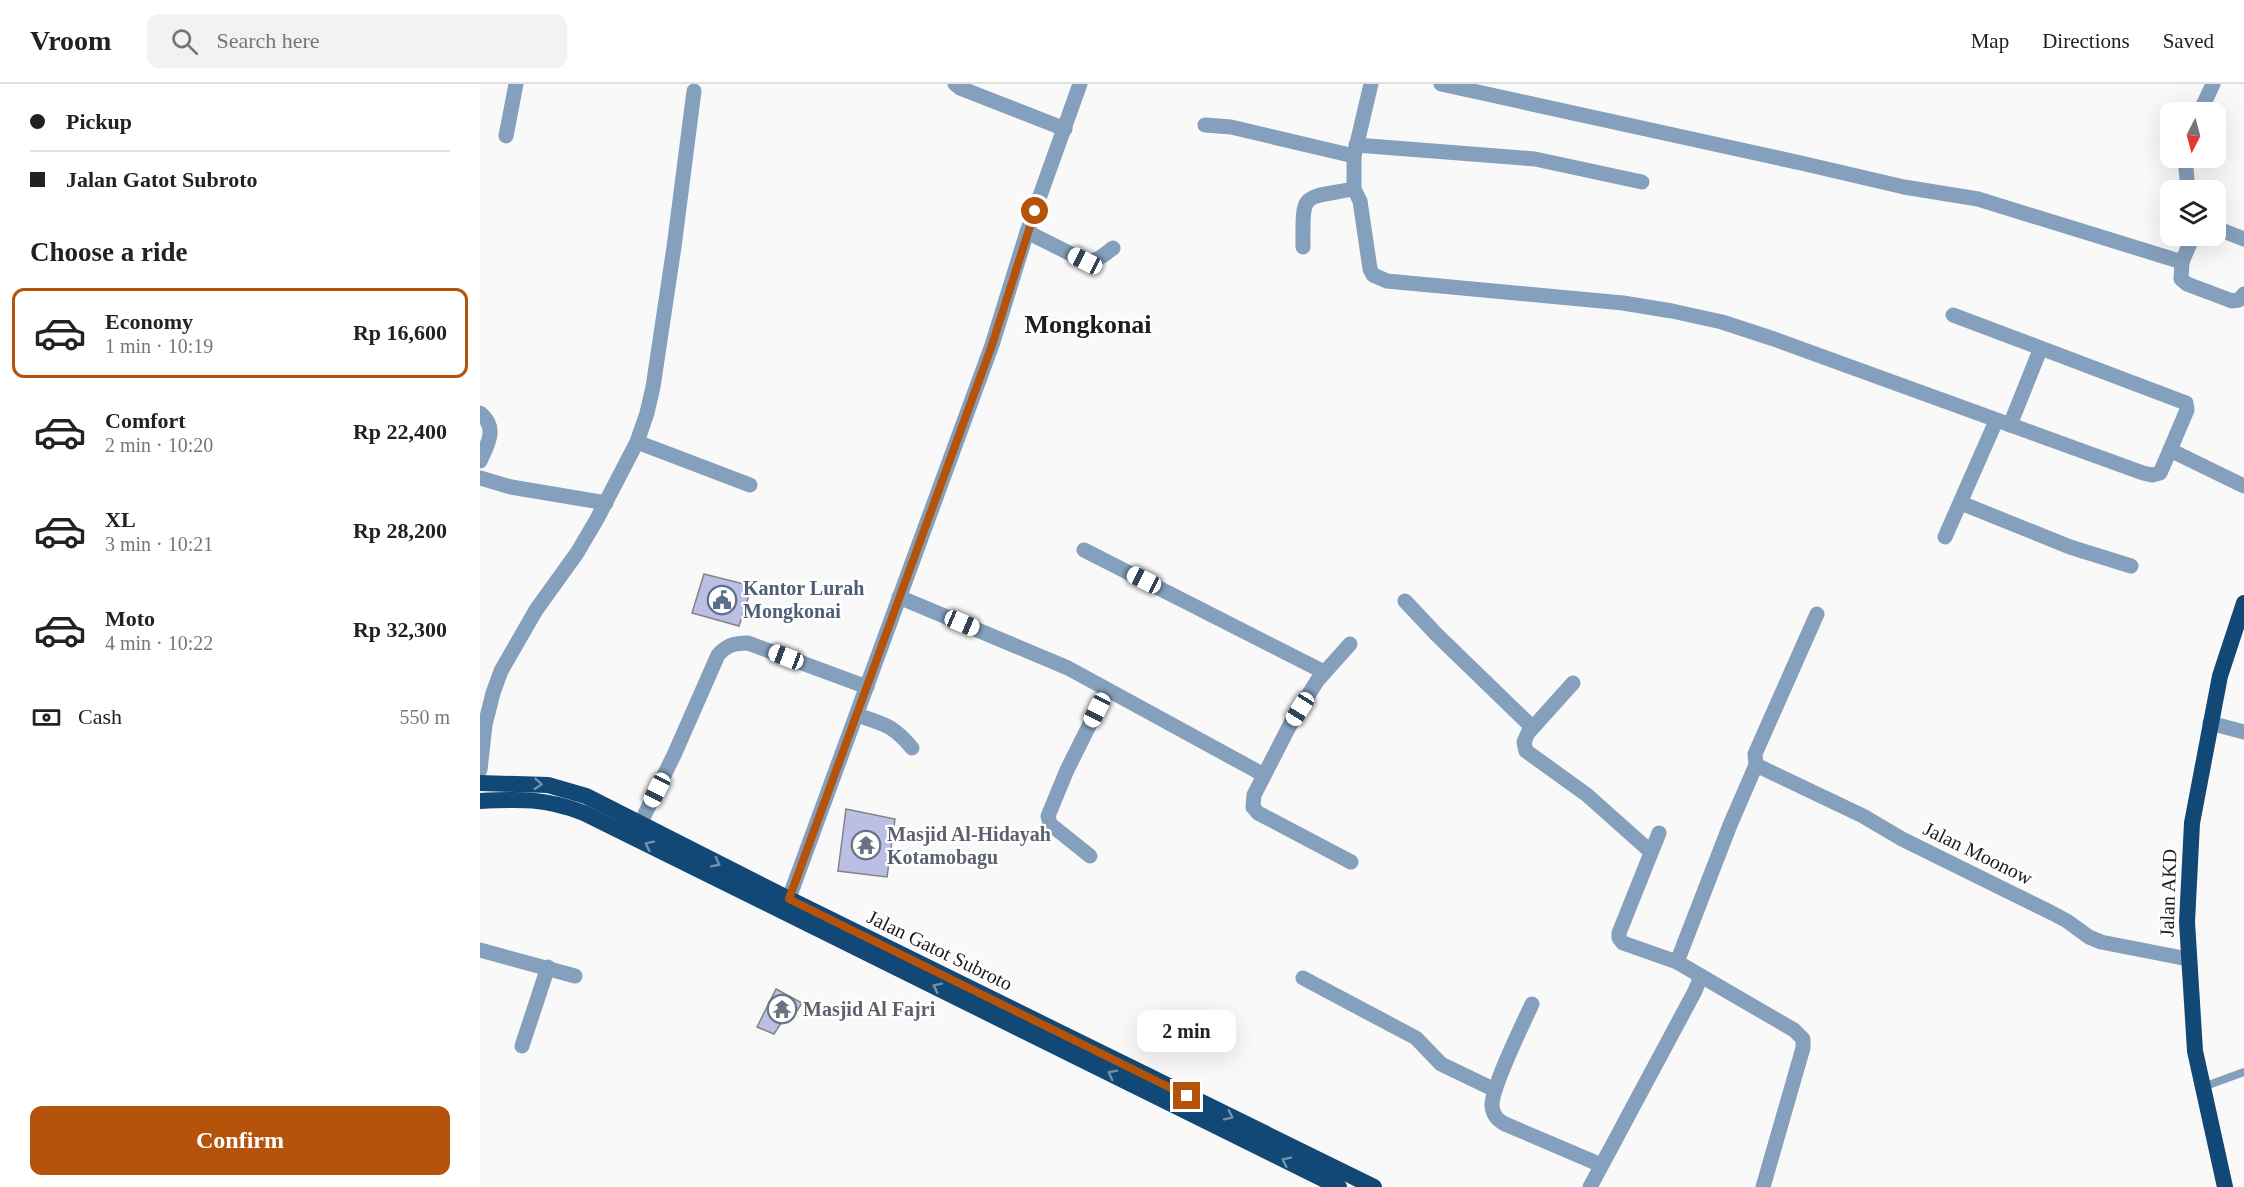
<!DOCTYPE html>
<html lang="en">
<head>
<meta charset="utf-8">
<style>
	body { margin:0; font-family:Georgia,serif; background:#f2f2f2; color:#222; height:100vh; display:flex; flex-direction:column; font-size:22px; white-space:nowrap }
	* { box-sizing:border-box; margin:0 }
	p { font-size:20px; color:#767676 }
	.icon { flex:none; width:33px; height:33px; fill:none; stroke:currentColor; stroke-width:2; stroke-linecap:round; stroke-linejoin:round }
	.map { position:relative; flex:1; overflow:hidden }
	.sheet { display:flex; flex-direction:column; background:#fff; width:480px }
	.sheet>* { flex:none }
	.hud { display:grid; align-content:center; height:132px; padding:0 30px; background:#fff }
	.needle { width:39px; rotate:186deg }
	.fabs { position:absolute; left:1680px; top:18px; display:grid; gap:12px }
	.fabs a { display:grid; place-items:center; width:66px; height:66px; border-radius:12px; background:#fff; box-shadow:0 6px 24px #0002; font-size:30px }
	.end { position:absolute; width:27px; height:27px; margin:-14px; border:8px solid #b45309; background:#fff; box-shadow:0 0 0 3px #fff }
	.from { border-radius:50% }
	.bubble { position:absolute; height:42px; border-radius:12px; background:#fff; box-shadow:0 6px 24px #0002; font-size:20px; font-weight:700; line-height:42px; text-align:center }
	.car { position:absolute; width:18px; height:36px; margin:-18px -9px; border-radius:8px; box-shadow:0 0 4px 2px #0007; background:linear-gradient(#fff 24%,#345 0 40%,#fff 0 76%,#345 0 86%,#fff 0) }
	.hud b { display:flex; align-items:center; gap:21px; height:57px; font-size:22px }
	.hud b+b { border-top:2px solid #e0e0e0 }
	.hud i { width:15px; height:15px; background:#222 }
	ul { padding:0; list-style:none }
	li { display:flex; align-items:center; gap:18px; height:90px; margin:0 12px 9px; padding:0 18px; border:3px solid transparent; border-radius:12px }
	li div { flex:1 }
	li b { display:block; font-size:22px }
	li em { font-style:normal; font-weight:700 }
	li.selected { border-color:#b45309 }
	li>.icon { width:54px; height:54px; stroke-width:1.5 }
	h2 { padding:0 30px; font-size:27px; line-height:72px }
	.pay { display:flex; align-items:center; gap:15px; height:66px; padding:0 30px; font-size:22px }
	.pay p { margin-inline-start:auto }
	.primary-button { display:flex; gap:12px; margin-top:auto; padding:12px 30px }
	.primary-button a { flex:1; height:69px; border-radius:12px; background:#b45309; color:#fff; font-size:24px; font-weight:700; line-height:69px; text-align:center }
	header { display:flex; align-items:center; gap:36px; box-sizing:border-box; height:84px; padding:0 30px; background:#fff; border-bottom:2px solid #e0e0e0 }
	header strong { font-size:28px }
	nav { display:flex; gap:33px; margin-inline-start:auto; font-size:21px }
	.search { width:420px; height:54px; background:#f2f2f2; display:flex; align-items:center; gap:15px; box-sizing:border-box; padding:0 21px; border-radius:12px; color:#767676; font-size:22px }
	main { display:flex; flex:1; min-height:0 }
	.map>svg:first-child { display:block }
</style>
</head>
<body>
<header>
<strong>Vroom</strong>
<div class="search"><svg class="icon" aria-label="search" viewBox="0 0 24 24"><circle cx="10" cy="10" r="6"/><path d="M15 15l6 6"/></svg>Search here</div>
<nav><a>Map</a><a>Directions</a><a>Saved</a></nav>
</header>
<main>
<section class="sheet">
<div class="hud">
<b><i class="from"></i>Pickup</b>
<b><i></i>Jalan Gatot Subroto</b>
</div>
<h2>Choose a ride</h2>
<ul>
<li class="selected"><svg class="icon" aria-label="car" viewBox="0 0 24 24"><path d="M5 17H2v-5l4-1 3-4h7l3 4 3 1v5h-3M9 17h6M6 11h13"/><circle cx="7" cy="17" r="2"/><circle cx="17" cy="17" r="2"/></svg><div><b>Economy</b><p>1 min · 10:19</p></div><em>Rp 16,600</em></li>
<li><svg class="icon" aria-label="car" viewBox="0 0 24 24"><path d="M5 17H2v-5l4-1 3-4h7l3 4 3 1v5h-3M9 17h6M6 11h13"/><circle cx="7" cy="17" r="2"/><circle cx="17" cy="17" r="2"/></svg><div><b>Comfort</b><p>2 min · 10:20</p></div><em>Rp 22,400</em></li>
<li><svg class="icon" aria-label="car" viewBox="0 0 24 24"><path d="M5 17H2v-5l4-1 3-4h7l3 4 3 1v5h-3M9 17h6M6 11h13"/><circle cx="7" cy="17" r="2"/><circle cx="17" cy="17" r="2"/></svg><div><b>XL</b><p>3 min · 10:21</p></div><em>Rp 28,200</em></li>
<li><svg class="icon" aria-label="car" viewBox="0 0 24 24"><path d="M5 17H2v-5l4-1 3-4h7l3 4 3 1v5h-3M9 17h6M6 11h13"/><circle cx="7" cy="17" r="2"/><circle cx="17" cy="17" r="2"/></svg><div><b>Moto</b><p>4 min · 10:22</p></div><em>Rp 32,300</em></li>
</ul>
<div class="pay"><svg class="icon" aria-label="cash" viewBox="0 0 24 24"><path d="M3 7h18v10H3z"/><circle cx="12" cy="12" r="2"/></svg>Cash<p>550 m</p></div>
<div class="primary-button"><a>Confirm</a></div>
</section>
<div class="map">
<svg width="1764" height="1103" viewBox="0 0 1764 1103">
	<rect width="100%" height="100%" fill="#f9f9fa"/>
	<!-- building -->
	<g fill="#bbbfe5" stroke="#838384" stroke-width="1.5">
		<path d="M 224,490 L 272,502 L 259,542 L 212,529 Z"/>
		<path d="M 366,725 L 415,735 L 407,793 L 358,787 Z"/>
		<path d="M 296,905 L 322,919 L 315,930 L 301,939 L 294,950 L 277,943 Z"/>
	</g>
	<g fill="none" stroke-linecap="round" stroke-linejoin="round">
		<!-- service -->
		<path stroke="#85a0bc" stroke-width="8" d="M 1723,1003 L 1764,988"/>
		<!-- minor -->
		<g stroke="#85a0bc" stroke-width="15">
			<path d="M 475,0 L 480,4 L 585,45"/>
			<path d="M 891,0 L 874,72 L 874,105 L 880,117 L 890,185 L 893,191 L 907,197 L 1143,219 L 1192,227 L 1242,238 L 1294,255 L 1663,389 L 1672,391 L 1680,389 L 1690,366"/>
			<path d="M 961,0 L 1321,79 L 1424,103 L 1498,115 L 1702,178 L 1713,152"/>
			<path d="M 1720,28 L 1733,0"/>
			<path d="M 725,41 L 751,43 L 874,72"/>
			<path d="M 26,52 L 36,0"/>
			<path d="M 876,61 L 1055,75 L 1162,98"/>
			<path d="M 1705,74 L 1708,106"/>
			<path d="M 1736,144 L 1764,155"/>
			<path d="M 547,148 L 605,177 C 617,178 624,171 633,164"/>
			<path d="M 823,163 C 823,107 820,115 874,105"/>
			<path d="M 1702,178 L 1701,195 L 1707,200 L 1752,217 L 1759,216 L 1764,210"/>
			<path d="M 1473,231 L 1706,319 L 1707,326 L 1690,366 L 1764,402"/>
			<path d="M 0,329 C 18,343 8,360 0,377"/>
			<path d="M 1530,341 L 1560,266"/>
			<path d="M 157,358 L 270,401"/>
			<path d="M 0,394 L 31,403 L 126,419"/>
			<path d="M 1481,419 L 1590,463 L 1651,482"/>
			<path d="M 1465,453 L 1516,337"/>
			<path d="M 604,466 L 844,588"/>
			<path d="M 419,513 L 588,584 L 784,691"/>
			<path d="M 925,517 L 957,551 L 1052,643"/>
			<path d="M 870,560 L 837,597 L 811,639 L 774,711 L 773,723 L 778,729 L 871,778"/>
			<path d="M 1093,599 L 1048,649 L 1044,658 L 1046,667 L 1107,711 L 1171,768"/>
			<path d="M 377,631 C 404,640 413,641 432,664"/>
			<path d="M 1730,639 L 1764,648"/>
			<path d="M 1276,681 L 1383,732 L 1422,755 L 1572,829 L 1587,837 L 1609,853 L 1621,858 L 1708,875"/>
			<path d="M 0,686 L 5,641 L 13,609 L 21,587 L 56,526 L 97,469 L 117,435 L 157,358 L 167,329 L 173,303 L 194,163 L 214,7"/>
			<path d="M 160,740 L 194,671 L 238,571 C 247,561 254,559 268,559 L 387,603"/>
			<path d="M 610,772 L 570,740 L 568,732 L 587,686 L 627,606"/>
			<path d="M 305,825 L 512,261 L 547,148 L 600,0"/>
			<path d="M 0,866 L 95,892"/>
			<path d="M 1197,878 L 1250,741 L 1276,681 L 1275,670 L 1337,530"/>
			<path d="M 1221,892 L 1314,946 L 1323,955 L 1323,964 L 1283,1103"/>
			<path d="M 823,894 L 936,954 L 961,980 L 1015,1006"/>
			<path d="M 1052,920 C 1043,940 1011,1004 1012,1022 C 1013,1031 1017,1036 1025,1040 L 1121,1081"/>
			<path d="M 42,962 L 68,883"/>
			<path d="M 1110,1103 L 1215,907 L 1221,892 L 1197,878 L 1143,859 L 1139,854 L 1139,849 L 1179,749"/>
		</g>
		<!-- trunk -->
		<g stroke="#124875" stroke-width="16">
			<path d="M 0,699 L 68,701 L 106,712 L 309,815 L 894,1103"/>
			<path d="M 0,717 C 41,715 65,714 104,729 L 859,1103"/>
			<path d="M 1745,1103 L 1715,967 L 1707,838 L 1712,739 L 1740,592 L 1764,519"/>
		</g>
	</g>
	<!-- one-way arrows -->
	<defs><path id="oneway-chevron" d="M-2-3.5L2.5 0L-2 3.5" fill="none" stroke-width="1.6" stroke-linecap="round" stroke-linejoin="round" transform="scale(1.5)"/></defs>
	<g stroke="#7191ac">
		<use href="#oneway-chevron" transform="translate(58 700) rotate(5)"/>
		<use href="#oneway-chevron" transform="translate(169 761) rotate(-154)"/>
		<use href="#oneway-chevron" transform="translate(236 779) rotate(27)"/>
		<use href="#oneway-chevron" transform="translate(457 903) rotate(-154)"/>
		<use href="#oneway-chevron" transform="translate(632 990) rotate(-153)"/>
		<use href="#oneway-chevron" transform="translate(749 1032) rotate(26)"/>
		<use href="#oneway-chevron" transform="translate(806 1077) rotate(-154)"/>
	</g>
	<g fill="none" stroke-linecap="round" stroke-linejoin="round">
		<!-- route -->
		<path stroke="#b45309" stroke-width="8" d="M 555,127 L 512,261 L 309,815 L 707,1012"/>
	</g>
	<!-- icons -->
	<defs>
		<g id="civic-ring" transform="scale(1.5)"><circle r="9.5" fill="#fff" stroke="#5c6f8a" stroke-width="1.5"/><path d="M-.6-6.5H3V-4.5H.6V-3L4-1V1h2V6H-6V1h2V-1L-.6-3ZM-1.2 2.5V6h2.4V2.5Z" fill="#5c6f8a"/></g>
		<g id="temple-ring" transform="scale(1.5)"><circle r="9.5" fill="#fff" stroke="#6b7280" stroke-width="1.5"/><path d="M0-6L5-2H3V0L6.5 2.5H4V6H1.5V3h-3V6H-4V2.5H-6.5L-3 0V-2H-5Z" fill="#6b7280"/></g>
	</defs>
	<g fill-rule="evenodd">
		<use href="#civic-ring" x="242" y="516"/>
		<use href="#temple-ring" x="386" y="761"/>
		<use href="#temple-ring" x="302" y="925"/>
	</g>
	<g text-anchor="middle" stroke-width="4.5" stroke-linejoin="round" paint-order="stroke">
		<!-- service labels -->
		<g font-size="20" font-weight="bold" fill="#4e5e75" stroke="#fff" text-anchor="start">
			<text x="263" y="511">Kantor Lurah<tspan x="263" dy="23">Mongkonai</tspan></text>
		</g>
		<!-- worship labels -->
		<g font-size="20" font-weight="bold" fill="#5b616d" stroke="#fff" text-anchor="start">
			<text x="407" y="757">Masjid Al-Hidayah<tspan x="407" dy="23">Kotamobagu</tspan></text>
			<text x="323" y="932">Masjid Al Fajri</text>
		</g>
		<!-- street labels -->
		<g font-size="20" fill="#1c1c1c" stroke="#fff">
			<text transform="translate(1498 769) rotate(26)" y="7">Jalan Moonow</text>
			<text transform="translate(1688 809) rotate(-88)" y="7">Jalan AKD</text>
			<text transform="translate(460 866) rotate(26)" y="7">Jalan Gatot Subroto</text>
		</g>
		<!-- district labels -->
		<g font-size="26" font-weight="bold" fill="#1c1c1c" stroke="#fff">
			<text x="608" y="249">Mongkonai</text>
		</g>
	</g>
</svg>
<div class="fabs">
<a><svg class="needle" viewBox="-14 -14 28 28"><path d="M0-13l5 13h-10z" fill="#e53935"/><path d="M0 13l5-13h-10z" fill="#767676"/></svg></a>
<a><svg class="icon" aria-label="layers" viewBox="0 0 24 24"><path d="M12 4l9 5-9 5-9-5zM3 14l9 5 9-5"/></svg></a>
</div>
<i class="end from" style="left:555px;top:127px"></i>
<i class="end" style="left:707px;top:1012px"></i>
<div class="bubble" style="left:657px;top:926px;width:99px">2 min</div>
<i class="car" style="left:605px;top:177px;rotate:297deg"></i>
<i class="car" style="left:664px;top:496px;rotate:297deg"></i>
<i class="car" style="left:482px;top:539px;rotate:113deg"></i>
<i class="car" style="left:306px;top:573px;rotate:291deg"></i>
<i class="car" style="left:820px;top:625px;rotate:212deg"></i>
<i class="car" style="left:617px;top:626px;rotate:207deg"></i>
<i class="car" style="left:177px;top:706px;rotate:207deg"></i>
</div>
</main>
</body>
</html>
